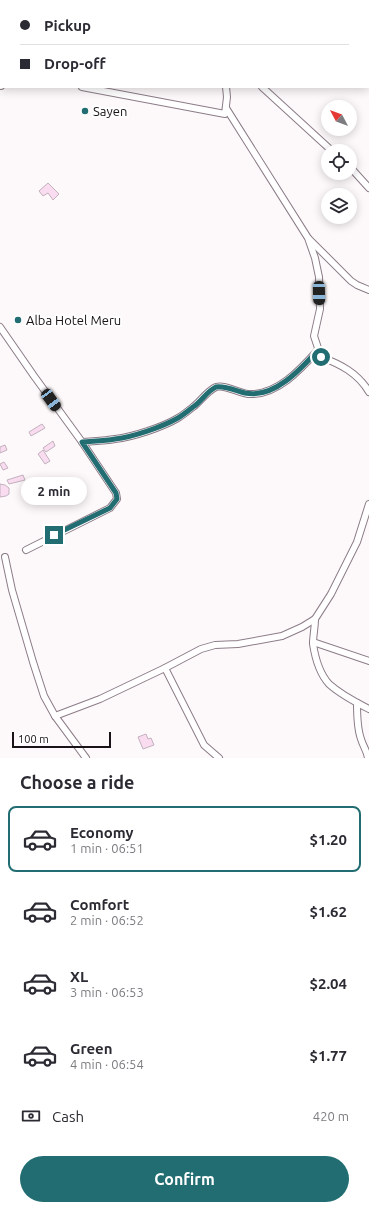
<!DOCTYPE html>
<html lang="en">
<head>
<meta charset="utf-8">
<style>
	body { margin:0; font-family:Ubuntu,sans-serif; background:#f2f2f3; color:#2b2b33; height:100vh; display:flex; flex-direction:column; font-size:15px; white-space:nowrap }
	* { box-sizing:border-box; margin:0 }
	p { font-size:13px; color:#7c7c81 }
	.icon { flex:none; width:22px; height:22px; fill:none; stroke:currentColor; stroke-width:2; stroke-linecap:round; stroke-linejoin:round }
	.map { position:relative; height:758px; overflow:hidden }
	.sheet { display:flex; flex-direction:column; background:#fff; flex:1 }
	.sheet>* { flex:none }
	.banner { position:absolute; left:0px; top:0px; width:369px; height:88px; box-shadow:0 2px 10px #0003; display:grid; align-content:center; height:88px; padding:0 20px; background:#fff }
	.needle { width:26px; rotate:311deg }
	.buttons { position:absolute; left:321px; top:100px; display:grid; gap:8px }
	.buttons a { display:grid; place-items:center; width:36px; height:36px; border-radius:50%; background:#fff; box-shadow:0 2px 10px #0003; font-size:20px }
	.scale { position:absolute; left:12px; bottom:10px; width:99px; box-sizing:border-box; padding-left:4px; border:2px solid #191317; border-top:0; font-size:11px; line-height:14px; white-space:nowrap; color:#191317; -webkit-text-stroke:3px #fff; paint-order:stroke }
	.end { position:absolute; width:18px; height:18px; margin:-9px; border:5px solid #216d72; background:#fff; box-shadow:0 0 0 2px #fff }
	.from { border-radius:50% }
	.bubble { position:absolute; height:28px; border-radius:14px; background:#fff; box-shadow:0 2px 10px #0003; font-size:13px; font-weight:700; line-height:28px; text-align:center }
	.car { position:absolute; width:12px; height:24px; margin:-12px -6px; border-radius:5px; box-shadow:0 0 3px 1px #0007; background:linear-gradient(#222 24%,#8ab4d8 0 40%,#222 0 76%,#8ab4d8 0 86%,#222 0) }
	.banner b { display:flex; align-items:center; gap:14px; height:38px; font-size:15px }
	.banner b+b { border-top:1px solid #e1e1e2 }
	.banner i { width:10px; height:10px; background:#2b2b33 }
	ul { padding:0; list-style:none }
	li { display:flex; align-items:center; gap:12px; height:66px; margin:0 8px 6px; padding:0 12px; border:2px solid transparent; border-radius:8px }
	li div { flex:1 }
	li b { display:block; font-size:15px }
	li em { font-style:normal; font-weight:700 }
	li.on { border-color:#216d72 }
	li>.icon { width:36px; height:36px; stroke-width:1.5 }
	h2 { padding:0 20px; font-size:18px; line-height:48px }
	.pay { display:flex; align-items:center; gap:10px; height:44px; padding:0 20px; font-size:15px }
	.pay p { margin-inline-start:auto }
	.action { display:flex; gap:8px; margin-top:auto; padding:8px 20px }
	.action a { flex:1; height:46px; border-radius:24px; background:#216d72; color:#fff; font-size:16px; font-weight:700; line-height:46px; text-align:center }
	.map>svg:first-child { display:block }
</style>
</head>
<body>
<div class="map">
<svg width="369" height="758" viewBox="0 0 369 758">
	<rect width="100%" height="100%" fill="#fdf9fb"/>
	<!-- building -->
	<g fill="#fadcf1" stroke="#c2b1bd">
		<path d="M 48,183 L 59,194 L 53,200 L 48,193 L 43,196 L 39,191 Z"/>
		<path d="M 42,424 L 45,428 L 31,436 L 29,432 Z"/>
		<path d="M 53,441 L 55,446 L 46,452 L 43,448 Z"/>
		<path d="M 5,445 L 7,450 L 0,453 L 0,447 Z"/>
		<path d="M 43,450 L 50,461 L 45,464 L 38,454 Z"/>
		<path d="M 4,462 L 8,468 L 3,470 L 0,464 Z"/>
		<path d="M 23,475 L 25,480 L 9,484 L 7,480 Z"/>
		<path d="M 0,484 L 5,485 L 9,488 L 9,494 L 6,496 L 0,497 Z"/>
		<path d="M 146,734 L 148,739 L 151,738 L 154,745 L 143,749 L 138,737 Z"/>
	</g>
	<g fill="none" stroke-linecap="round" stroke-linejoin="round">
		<!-- minor casing -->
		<g stroke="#8c7c87" stroke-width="8">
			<g id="minor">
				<path d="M 0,86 L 1,86"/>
				<path d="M 82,87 L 225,114 L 227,97 L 226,87"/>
				<path d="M 262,87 L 332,151"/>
				<path d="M 226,108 L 308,238 L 315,258 L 319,277 L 320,309 L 314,336 L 321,357 C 340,364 358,373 369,392"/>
				<path d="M 350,167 L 369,188"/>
				<path d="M 309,239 L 351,281 L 357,285 L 369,290"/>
				<path d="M 0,327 L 34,376 L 82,442 L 116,493 L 117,499 L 110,508 L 26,550"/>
				<path d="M 82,442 C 93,441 104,441 115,439 C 133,437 163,427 178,418 C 183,415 188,411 193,407 C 200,402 207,391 216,387 C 224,384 239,393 248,394 C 277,396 301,369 318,350"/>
				<path d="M 5,557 L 12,590 L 33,662 L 44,696 L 55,716 L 86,758"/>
				<path d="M 315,619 C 315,627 313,636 313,644 C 315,657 320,674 329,684 C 339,693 357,703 369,709"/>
				<path d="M 313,642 L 369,661"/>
				<path d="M 165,668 L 204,745 L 219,758"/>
				<path d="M 357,703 C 357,715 357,728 361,739 C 363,746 367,751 368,758"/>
				<path d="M 55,716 L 100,699 L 165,668 L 201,649 L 215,645 L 238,644 L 282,636 L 302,627 L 315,619 L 331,594 L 357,542 L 369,504"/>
			</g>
		</g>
		<!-- highway casing -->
		<g stroke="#8c7c87" stroke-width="11">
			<g id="highway">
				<path d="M 342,1 L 346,0"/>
				<path d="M 0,24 L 1,25"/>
			</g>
		</g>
		<!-- path -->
		<g stroke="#807b7e" stroke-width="1" stroke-dasharray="3 3" stroke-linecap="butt">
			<path d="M 242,0 L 242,1"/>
			<path d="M 275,0 L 275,1"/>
		</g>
		<!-- minor -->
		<use href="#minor" stroke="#fff" stroke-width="6"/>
		<!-- highway -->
		<use href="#highway" stroke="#fff" stroke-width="9"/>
	</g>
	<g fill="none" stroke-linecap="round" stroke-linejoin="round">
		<!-- route -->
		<path stroke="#216d72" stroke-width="5" d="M 54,535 L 110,508 L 117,499 L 116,493 L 82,442 C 93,441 104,441 115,439 C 133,437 162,427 178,418 C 183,415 188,411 193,407 C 201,402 207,391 216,387 C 223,385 237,391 245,393 C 274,399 301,369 318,350 L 321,357"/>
	</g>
	<!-- markers -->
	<g fill="#216d72" stroke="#fff" stroke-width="1.5">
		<circle cx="85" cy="111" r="4"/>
		<circle cx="18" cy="320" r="4"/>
	</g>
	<g text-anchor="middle" stroke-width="4" stroke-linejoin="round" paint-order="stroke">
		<!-- poi labels -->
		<g font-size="13" fill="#191317" stroke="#fff" text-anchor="start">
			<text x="93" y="116">Sayen</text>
			<text x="26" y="325">Alba Hotel Meru</text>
		</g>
	</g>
</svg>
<div class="buttons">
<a><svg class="needle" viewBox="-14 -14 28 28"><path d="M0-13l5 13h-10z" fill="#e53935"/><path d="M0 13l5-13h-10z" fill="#7c7c81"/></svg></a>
<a><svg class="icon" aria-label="locate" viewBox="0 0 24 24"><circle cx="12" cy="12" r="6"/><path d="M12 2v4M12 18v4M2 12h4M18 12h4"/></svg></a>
<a><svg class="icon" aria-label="layers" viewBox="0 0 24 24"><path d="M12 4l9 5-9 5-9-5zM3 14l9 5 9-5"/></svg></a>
</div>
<div class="scale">100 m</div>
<i class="end from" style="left:321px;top:357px"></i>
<i class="end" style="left:54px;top:535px"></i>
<div class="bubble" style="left:21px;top:477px;width:66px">2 min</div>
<i class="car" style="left:319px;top:293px;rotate:179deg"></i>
<i class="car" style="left:51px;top:400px;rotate:144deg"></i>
<div class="banner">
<b><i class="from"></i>Pickup</b>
<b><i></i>Drop-off</b>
</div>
</div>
<section class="sheet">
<h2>Choose a ride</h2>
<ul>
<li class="on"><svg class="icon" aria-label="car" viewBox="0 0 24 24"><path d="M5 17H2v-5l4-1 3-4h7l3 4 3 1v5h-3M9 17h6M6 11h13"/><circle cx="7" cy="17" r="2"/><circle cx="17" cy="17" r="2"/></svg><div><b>Economy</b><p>1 min · 06:51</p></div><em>$1.20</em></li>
<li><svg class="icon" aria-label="car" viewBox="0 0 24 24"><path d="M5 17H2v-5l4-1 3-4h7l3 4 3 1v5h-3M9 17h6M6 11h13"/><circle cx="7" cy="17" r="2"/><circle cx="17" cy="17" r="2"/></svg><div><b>Comfort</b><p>2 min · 06:52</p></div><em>$1.62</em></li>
<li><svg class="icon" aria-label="car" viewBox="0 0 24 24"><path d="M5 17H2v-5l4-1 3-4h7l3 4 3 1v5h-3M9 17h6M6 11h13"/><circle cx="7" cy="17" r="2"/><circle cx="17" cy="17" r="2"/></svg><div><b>XL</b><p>3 min · 06:53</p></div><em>$2.04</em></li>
<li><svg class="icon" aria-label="car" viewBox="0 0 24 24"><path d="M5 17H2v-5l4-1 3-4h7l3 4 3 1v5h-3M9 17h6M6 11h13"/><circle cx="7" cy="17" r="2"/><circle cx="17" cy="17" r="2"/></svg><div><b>Green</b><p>4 min · 06:54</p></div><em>$1.77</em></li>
</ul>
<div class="pay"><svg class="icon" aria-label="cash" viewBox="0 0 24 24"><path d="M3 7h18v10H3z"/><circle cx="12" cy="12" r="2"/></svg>Cash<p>420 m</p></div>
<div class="action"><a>Confirm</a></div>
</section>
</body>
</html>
